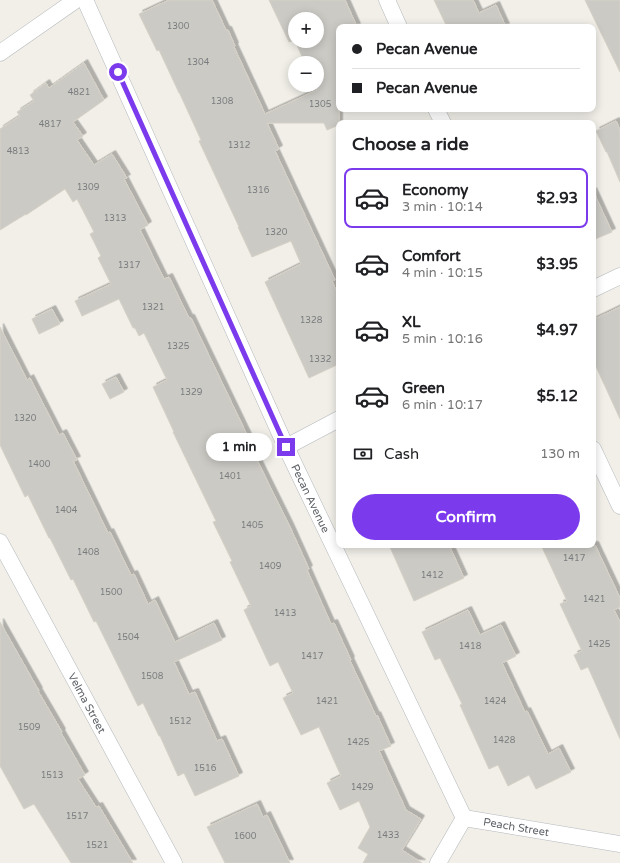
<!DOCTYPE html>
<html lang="en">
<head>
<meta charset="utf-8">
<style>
	body { margin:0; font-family:"Varela Round",sans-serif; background:#f2f2f2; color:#202124; height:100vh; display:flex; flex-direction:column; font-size:15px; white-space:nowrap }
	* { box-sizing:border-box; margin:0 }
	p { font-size:13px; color:#757577 }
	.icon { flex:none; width:22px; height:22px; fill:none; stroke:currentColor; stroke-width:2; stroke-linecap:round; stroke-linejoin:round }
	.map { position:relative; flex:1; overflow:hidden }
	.sheet { position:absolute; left:336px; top:120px; width:260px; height:428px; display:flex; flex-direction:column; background:#fff; border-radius:8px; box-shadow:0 2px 10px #0003 }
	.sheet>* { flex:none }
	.hud { position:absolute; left:336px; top:24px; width:260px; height:88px; border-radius:8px; box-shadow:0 2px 10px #0003; display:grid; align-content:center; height:88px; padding:0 16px; background:#fff }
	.buttons { position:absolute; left:288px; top:12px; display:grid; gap:8px }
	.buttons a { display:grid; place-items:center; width:36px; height:36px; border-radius:50%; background:#fff; box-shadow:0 2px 10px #0003; font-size:20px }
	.end { position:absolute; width:18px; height:18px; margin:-9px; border:5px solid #7c3aed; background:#fff; box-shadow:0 0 0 2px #fff }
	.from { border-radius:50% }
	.bubble { position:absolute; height:28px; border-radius:14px; background:#fff; box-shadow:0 2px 10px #0003; font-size:13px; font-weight:800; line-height:28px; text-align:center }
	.hud b { display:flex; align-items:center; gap:14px; height:38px; font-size:15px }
	.hud b+b { border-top:1px solid #e0e0e0 }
	.hud i { width:10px; height:10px; background:#202124 }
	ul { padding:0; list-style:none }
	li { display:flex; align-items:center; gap:12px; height:60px; margin:0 8px 6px; padding:0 8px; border:2px solid transparent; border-radius:8px }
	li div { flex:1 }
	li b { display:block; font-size:15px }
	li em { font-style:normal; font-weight:800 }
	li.selected { border-color:#7c3aed }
	li>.icon { width:36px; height:36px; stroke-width:1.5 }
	h2 { padding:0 16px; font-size:18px; line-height:48px }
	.pay { display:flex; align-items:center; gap:10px; height:44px; padding:0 16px; font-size:15px }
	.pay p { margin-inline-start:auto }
	.action { display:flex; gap:8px; margin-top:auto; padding:8px 16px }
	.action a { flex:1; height:46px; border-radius:24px; background:#7c3aed; color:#fff; font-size:16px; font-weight:800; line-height:46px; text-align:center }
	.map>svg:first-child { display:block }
</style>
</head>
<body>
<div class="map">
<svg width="620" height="863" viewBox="0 0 620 863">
	<defs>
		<filter id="shadow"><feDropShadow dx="3.5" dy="-3.5" stdDeviation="0" flood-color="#0004"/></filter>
	</defs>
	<rect width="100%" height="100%" fill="#f1efe8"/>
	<!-- building -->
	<g fill="#cccac5" stroke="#d6d1c6" filter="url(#shadow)">
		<path d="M 169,0 L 212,0 L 226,30 L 228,30 L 235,46 L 234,47 L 265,114 L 317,90 L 317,63 L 305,63 L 295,41 L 317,41 L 317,19 L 295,19 L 295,41 L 295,40 L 289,42 L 269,0 L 345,0 L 357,27 L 339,27 L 339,125 L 327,130 L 324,123 L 267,123 L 279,149 L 275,151 L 335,280 L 332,281 L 339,297 L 339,364 L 309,378 L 265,282 L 301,264 L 291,241 L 252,257 L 238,227 L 239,227 L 199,141 L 201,140 L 179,92 L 179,93 L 159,50 L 157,51 L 139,14 Z"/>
		<path d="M 434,0 L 473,0 L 479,13 L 496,5 L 506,27 L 447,27 Z"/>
		<path d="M 585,0 L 620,0 L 620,72 Z"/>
		<path d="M 84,63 L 104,100 L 73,122 L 83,136 L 77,140 L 94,165 L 112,154 L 127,178 L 124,179 L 148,225 L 140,230 L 164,279 L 169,277 L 189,318 L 191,318 L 249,439 L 247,440 L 290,527 L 309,569 L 307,570 L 331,624 L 334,623 L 351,660 L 350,661 L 376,716 L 377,715 L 391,746 L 379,751 L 406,810 L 421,819 L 402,850 L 422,863 L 363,863 L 368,854 L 358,848 L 370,827 L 359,801 L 340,810 L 327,783 L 341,776 L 319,727 L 301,735 L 283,698 L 293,693 L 278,662 L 270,666 L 244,610 L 251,606 L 230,562 L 232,561 L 213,522 L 216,521 L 173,432 L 174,432 L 153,387 L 167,380 L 144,333 L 139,336 L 135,328 L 133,328 L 119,299 L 82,316 L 75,301 L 111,284 L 98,258 L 101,256 L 90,234 L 94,232 L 77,199 L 73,202 L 65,189 L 26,215 L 26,214 L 0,230 L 0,129 L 20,116 L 17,112 L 34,101 L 30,95 L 46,83 L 49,88 Z"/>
		<path d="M 616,121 L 620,130 L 620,182 L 607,152 L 606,152 L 596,131 Z"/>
		<path d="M 593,191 L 612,232 L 593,240 Z"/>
		<path d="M 620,307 L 620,419 L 593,360 L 593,320 Z"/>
		<path d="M 52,309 L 60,324 L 39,334 L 32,319 Z"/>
		<path d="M 0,327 L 27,380 L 30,378 L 59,435 L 63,433 L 77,460 L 73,461 L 108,533 L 110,532 L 131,575 L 134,574 L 148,604 L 155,600 L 175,642 L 214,623 L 222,640 L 174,662 L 189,694 L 195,692 L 217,741 L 222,739 L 239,776 L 195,796 L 184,773 L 178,776 L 160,736 L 159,736 L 143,703 L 138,706 L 96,621 L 94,622 L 73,579 L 71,580 L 50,538 L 49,538 L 28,495 L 25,497 L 0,445 Z"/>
		<path d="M 116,377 L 124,392 L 110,399 L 102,384 Z"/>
		<path d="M 389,545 L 449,545 L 464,578 L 414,601 Z"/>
		<path d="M 541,545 L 595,545 L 620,598 L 620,607 L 614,610 L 620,622 L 620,739 L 588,667 L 581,670 L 574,655 L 582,651 L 560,604 L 567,601 Z"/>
		<path d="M 468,610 L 480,635 L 501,625 L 516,656 L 502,663 L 525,712 L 527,711 L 548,754 L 559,748 L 571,772 L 536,789 L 529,775 L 508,786 L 498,765 L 489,769 L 460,705 L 462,704 L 440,658 L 435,660 L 422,632 Z"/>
		<path d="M 0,622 L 39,691 L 38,691 L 62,732 L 61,733 L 85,775 L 78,779 L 96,807 L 99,806 L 133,863 L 71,863 L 34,804 L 24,809 L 0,766 Z"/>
		<path d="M 257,804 L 263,817 L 267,815 L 290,863 L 225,863 L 207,827 Z"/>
	</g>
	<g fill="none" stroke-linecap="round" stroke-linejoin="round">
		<!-- minor casing -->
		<g stroke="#b5b8bc" stroke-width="17">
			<g id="minor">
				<path id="s1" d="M 85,0 L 286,447 L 464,818"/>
				<path d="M 387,0 L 399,27"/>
				<path d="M 0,53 L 76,0"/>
				<path d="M 436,109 L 443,123"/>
				<path d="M 593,289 L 620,276"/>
				<path d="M 286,447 L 339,419"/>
				<path d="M 593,449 L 620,506"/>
				<path id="s2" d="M 0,542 L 174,863"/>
				<path id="s3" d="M 464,818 L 620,844"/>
				<path d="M 438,863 L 464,818"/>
			</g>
		</g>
		<!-- minor -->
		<use href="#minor" stroke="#fff" stroke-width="16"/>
	</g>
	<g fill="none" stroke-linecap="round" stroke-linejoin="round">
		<!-- route -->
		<path stroke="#7c3aed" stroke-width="5" d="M 118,72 L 286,447"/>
	</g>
	<g text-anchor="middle" stroke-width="3" stroke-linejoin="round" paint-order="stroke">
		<!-- number labels -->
		<g font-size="9" fill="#7a7d7f">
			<text x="178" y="29">1300</text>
			<text x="198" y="65">1304</text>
			<text x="79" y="95">4821</text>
			<text x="222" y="104">1308</text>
			<text x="320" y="107">1305</text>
			<text x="50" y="127">4817</text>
			<text x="239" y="148">1312</text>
			<text x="18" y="154">4813</text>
			<text x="88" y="190">1309</text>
			<text x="258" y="193">1316</text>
			<text x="115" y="221">1313</text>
			<text x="276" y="235">1320</text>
			<text x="129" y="268">1317</text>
			<text x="153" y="310">1321</text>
			<text x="311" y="323">1328</text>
			<text x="178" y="349">1325</text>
			<text x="320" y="362">1332</text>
			<text x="191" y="395">1329</text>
			<text x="25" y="421">1320</text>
			<text x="39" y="467">1400</text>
			<text x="230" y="479">1401</text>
			<text x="66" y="513">1404</text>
			<text x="252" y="528">1405</text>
			<text x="88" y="555">1408</text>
			<text x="574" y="561">1417</text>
			<text x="270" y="569">1409</text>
			<text x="432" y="578">1412</text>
			<text x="111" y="595">1500</text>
			<text x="594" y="602">1421</text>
			<text x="285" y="616">1413</text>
			<text x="128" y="640">1504</text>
			<text x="599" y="647">1425</text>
			<text x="470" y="649">1418</text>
			<text x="312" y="659">1417</text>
			<text x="152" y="679">1508</text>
			<text x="327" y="704">1421</text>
			<text x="495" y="704">1424</text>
			<text x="180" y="724">1512</text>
			<text x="29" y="730">1509</text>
			<text x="504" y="743">1428</text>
			<text x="358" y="745">1425</text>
			<text x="205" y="771">1516</text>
			<text x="52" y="778">1513</text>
			<text x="362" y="790">1429</text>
			<text x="77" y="819">1517</text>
			<text x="388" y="838">1433</text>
			<text x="245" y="839">1600</text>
			<text x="97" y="848">1521</text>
		</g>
		<!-- street labels -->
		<g font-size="11" fill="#5f6368" stroke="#fff">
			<text dy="4" stroke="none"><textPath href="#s1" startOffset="547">Pecan Avenue</textPath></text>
			<text dy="4" stroke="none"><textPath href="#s2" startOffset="183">Velma Street</textPath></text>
			<text dy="4" stroke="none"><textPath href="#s3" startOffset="53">Peach Street</textPath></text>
		</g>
	</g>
</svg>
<div class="buttons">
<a>+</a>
<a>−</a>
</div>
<i class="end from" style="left:118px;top:72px"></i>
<i class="end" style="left:286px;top:447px"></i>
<div class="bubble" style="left:206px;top:433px;width:66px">1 min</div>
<div class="hud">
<b><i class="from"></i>Pecan Avenue</b>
<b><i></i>Pecan Avenue</b>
</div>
<section class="sheet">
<h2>Choose a ride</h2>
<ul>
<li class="selected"><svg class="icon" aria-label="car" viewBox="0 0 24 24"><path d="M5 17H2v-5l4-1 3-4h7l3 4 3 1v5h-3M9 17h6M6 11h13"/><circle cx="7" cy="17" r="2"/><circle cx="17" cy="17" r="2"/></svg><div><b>Economy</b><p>3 min · 10:14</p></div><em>$2.93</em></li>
<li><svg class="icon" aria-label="car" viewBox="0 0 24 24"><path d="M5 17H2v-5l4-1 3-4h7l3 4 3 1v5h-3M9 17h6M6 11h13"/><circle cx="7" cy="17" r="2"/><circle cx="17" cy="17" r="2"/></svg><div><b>Comfort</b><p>4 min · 10:15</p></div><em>$3.95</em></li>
<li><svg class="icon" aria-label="car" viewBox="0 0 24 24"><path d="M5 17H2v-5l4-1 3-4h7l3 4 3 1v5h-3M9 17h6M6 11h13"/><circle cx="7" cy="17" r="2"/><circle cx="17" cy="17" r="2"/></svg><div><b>XL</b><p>5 min · 10:16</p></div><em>$4.97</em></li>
<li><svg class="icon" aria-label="car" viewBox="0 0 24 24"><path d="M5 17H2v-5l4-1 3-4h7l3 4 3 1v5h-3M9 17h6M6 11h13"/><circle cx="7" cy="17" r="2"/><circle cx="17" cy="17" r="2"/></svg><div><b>Green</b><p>6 min · 10:17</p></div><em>$5.12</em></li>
</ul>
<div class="pay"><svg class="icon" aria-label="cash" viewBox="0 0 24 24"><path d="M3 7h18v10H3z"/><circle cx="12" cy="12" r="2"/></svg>Cash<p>130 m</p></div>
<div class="action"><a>Confirm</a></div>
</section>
</div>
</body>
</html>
